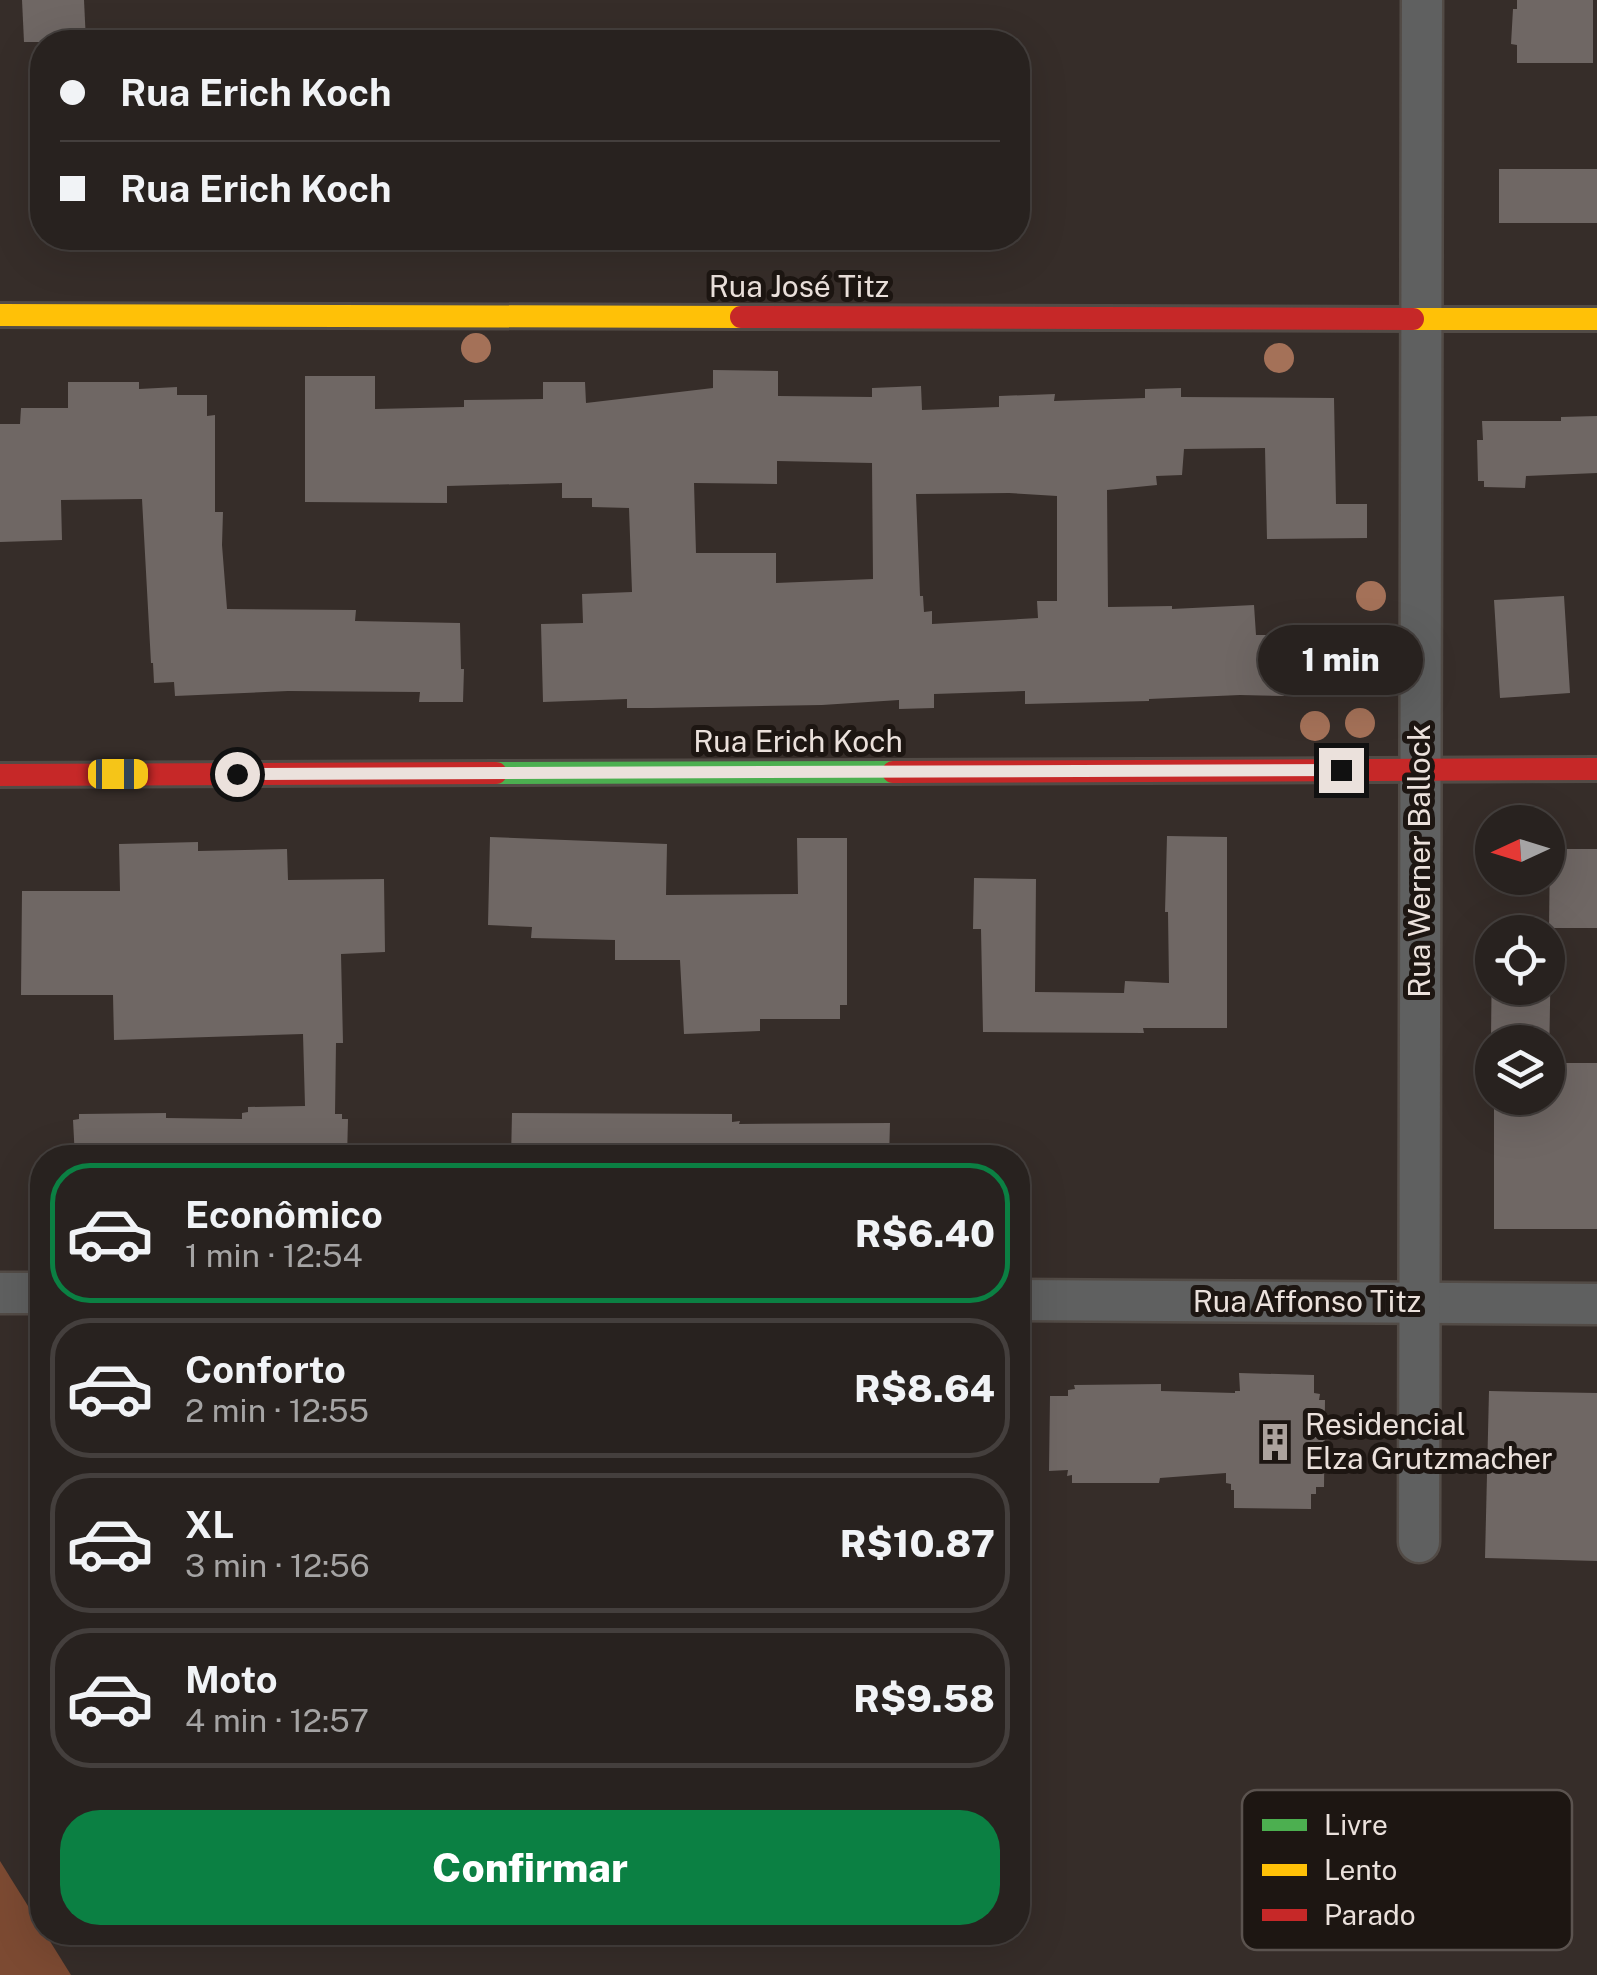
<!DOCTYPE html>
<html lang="pt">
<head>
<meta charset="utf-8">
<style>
	body { margin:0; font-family:"Public Sans",sans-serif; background:#302a28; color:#f1f3f6; height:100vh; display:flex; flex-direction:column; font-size:38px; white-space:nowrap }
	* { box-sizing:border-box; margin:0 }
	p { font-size:32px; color:#a5a4a4 }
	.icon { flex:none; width:55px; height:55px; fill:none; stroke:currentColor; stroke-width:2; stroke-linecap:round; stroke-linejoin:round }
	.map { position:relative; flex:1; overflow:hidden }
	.side { position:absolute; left:30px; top:1145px; width:1000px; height:800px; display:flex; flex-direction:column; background:#28221f; border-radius:40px; box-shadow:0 10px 40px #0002,0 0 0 2px #443f3d }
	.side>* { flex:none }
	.banner { position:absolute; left:30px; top:30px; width:1000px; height:220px; border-radius:40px; box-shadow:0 10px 40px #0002,0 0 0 2px #443f3d; display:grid; align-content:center; height:220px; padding:0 30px; background:#28221f }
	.needle { width:65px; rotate:266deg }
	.tools { position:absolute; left:1475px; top:805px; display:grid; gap:20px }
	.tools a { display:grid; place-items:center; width:90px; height:90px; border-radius:50%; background:#28221f; box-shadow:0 10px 40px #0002,0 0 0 2px #443f3d; font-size:50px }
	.end { position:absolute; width:45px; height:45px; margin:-22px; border:12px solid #ebe1dc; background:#111; box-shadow:0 0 0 5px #111 }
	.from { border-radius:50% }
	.bubble { position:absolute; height:70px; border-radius:35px; background:#28221f; box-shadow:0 10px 40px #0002,0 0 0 2px #443f3d; font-size:32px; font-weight:800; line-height:70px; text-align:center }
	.car { position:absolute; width:30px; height:60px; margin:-30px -15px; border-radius:12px; box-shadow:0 0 8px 2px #0007; background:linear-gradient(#f5c518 24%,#345 0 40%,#f5c518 0 76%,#345 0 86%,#f5c518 0) }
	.banner b { display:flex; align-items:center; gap:35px; height:95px; font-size:38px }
	.banner b+b { border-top:2px solid #443f3d }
	.banner i { width:25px; height:25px; background:#f1f3f6 }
	ul { padding:18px 0 0; list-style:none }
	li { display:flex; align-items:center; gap:30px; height:140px; margin:0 20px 15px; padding:0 10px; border:5px solid #443f3d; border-radius:40px }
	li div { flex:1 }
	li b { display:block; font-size:38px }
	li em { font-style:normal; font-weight:800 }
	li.on { border-color:#0b8043 }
	li>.icon { width:90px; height:90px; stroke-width:1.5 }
	.primary-button { display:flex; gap:20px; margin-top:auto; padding:20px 30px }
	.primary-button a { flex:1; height:115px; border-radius:40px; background:#0b8043; color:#fff; font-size:40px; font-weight:800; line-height:115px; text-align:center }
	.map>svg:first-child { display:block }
</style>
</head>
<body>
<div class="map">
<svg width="1597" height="1975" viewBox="0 0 1597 1975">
	<rect width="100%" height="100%" fill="#362d29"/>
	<!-- forest -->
	<path fill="#7c4a32" d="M 0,1861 L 71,1975 L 0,1975 Z"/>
	<!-- building -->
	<g fill="#6f6764" fill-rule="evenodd">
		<path d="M 22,0 L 84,0 L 86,42 L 24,42 Z"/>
		<path d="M 1517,0 L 1593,0 L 1593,63 L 1517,63 L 1517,45 L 1511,44 L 1513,9 L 1517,9 Z"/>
		<rect x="1499" y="169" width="98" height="54"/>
		<path d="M 713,370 L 778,371 L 778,396 L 872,397 L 872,388 L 921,386 L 922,410 L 999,407 L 999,396 L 1055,394 L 1054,401 L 1145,398 L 1145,389 L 1181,388 L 1181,397 L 1334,398 L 1336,504 L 1367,504 L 1367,538 L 1267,539 L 1265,448 L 1184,449 L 1182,475 L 1156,476 L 1157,485 L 1107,490 L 1108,607 L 1172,606 L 1172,609 L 1254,605 L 1256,635 L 1357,635 L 1357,684 L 1326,684 L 1326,692 L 1284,693 L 1284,696 L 1240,695 L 1149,699 L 1149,701 L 1025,704 L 1025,691 L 934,694 L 934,708 L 899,709 L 899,700 L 822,705 L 652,708 L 627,708 L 627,699 L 543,702 L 541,624 L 583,623 L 582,594 L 632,592 L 629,508 L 592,507 L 592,498 L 562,498 L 562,483 L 447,486 L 447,503 L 305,502 L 305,376 L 375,376 L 375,409 L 464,407 L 464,400 L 543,399 L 543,382 L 585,382 L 586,403 L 713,388 ZM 777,461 L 872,463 L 873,579 L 776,583 L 776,553 L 696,553 L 694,483 L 777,484 ZM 1009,493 L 1057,496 L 1057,601 L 1037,601 L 1038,618 L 932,624 L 932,611 L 924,612 L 923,596 L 920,596 L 916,494 Z"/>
		<path d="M 68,382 L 139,382 L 139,389 L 177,387 L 177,395 L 207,395 L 207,416 L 215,415 L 215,512 L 223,512 L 222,545 L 227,609 L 356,610 L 355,621 L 460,623 L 461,669 L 464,669 L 463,702 L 419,702 L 420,692 L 288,691 L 175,696 L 174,682 L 154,683 L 153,663 L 151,663 L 142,499 L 61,500 L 62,540 L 0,542 L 0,424 L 20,424 L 21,408 L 68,408 Z"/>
		<path d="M 1597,416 L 1597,473 L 1526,476 L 1525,488 L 1484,487 L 1484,481 L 1478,481 L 1477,440 L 1483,440 L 1482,421 L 1561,421 L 1561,417 Z"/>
		<path d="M 1564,596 L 1570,693 L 1500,698 L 1494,600 Z"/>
		<path d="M 1167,836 L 1227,837 L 1227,1028 L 1143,1028 L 1144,1033 L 983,1032 L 981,929 L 973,929 L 974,878 L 1036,879 L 1035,992 L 1124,993 L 1125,981 L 1169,983 L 1168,912 L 1165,912 Z"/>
		<path d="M 490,837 L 667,844 L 666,895 L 798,894 L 797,838 L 847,838 L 847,1005 L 840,1005 L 840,1019 L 760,1019 L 760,1031 L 684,1034 L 680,960 L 615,960 L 615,940 L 531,938 L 532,927 L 488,925 Z"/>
		<path d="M 198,842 L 198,851 L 287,849 L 288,880 L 384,879 L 385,952 L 341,954 L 343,1043 L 336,1043 L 335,1114 L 342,1114 L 342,1119 L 348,1119 L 347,1158 L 75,1158 L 73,1120 L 79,1119 L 79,1114 L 166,1113 L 166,1118 L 242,1119 L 242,1113 L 248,1112 L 248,1107 L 305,1106 L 303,1034 L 114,1040 L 113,995 L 21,995 L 22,891 L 120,891 L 119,844 Z"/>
		<path d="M 1550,849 L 1597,849 L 1597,928 L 1549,928 Z"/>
		<path d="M 1492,949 L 1492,988 L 1548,988 L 1548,950 L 1551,950 L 1549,1063 L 1597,1063 L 1597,1229 L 1494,1229 L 1494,1098 L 1548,1098 L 1548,1042 L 1494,1042 L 1494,1038 L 1491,1038 Z"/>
		<path d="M 512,1113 L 732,1114 L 732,1122 L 740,1121 L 739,1124 L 890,1123 L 889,1158 L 511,1158 Z"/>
		<path d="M 1239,1373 L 1314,1375 L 1314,1393 L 1320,1394 L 1319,1400 L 1325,1400 L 1324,1487 L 1316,1487 L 1316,1494 L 1311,1494 L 1311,1509 L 1234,1508 L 1234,1490 L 1231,1490 L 1231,1484 L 1226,1483 L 1226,1473 L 1160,1478 L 1159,1483 L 1072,1483 L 1072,1475 L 1067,1476 L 1068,1470 L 1049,1471 L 1050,1396 L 1068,1396 L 1068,1390 L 1075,1389 L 1074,1385 L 1161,1384 L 1161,1391 L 1235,1393 L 1235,1391 L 1240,1391 Z"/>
		<path d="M 1489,1391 L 1597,1393 L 1597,1561 L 1485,1558 Z"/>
	</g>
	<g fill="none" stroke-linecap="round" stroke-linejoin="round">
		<!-- street casing -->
		<g stroke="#524b46" stroke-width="45">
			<g id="street">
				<path d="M 0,1293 L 42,1293"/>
				<path d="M 1018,1300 L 1597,1304"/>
				<path d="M 1419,1542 L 1422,0"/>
			</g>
		</g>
		<!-- fast casing -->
		<g stroke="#524b46" stroke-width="28">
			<path id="fast" d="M 496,773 L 893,772"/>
		</g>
		<!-- slow casing -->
		<g stroke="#524b46" stroke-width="28">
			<g id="slow">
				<path d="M 0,315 L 741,317"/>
				<path d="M 1413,319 L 1597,319"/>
			</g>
		</g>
		<!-- jam casing -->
		<g stroke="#524b46" stroke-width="28">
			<g id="jam">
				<path d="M 741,317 L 1413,319"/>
				<path d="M 893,772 L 1597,769"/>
				<path d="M 0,775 L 496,773"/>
			</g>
		</g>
		<!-- street -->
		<use href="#street" stroke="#5f6060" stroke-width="40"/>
		<!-- fast -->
		<use href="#fast" stroke="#4caf50" stroke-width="22"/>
		<!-- slow -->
		<use href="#slow" stroke="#ffc107" stroke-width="22"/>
		<!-- jam -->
		<use href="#jam" stroke="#c62828" stroke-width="22"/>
	</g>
	<!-- trees -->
	<g fill="#a47158">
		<circle cx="476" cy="348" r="15"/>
		<circle cx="1279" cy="358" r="15"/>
		<circle cx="1371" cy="596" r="15"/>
		<circle cx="1360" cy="723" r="15"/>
		<circle cx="1315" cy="726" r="15"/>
	</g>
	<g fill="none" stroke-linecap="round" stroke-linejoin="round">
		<!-- route -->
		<path stroke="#ebe1dc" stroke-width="12" d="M 237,774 L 1341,770"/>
	</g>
	<!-- icons -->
	<defs>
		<g id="building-bare" transform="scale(3)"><path d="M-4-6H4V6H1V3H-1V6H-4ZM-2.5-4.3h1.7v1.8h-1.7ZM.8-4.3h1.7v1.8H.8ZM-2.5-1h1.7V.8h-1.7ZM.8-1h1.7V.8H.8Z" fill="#aca29d" stroke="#1d1612" stroke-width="2.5" paint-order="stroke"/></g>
	</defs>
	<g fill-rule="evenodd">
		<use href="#building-bare" x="1275" y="1442"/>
	</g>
	<g text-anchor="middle" stroke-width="10" stroke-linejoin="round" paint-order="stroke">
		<!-- street labels -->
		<g font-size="30" fill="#ebe1dc" stroke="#1d1612">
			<text x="799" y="297">Rua José Titz</text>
			<text x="798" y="752">Rua Erich Koch</text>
			<text transform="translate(1420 861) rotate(-90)" y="10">Rua Werner Ballock</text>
			<text x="1307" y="1312">Rua Affonso Titz</text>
		</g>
		<!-- poi labels -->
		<g font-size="30" fill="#ebe1dc" stroke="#1d1612" text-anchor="start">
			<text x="1305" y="1435">Residencial<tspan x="1305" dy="34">Elza Grutzmacher</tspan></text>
		</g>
	</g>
	<!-- legend -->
	<rect x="1242" y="1790" width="330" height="160" rx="15" fill="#1d1612" stroke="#5b534f" stroke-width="2.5"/>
	<rect x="1262" y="1819" width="45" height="12" fill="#4caf50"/>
	<rect x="1262" y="1864" width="45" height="12" fill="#ffc107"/>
	<rect x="1262" y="1909" width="45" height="12" fill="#c62828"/>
	<g font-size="28" fill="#ebe1dc">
		<text x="1324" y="1835">Livre</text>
		<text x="1324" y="1880">Lento</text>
		<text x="1324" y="1925">Parado</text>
	</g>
</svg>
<div class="tools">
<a><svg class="needle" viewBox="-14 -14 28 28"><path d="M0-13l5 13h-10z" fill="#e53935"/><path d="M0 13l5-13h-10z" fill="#a5a4a4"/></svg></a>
<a><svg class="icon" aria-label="locate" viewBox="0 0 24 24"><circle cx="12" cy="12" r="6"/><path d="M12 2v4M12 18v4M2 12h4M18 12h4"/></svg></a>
<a><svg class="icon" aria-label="layers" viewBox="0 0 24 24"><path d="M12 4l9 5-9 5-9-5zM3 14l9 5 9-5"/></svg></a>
</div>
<i class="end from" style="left:237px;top:774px"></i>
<i class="end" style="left:1341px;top:770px"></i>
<div class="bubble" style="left:1258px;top:625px;width:165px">1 min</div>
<i class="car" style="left:118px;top:774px;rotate:90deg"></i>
<div class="banner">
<b><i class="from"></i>Rua Erich Koch</b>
<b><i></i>Rua Erich Koch</b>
</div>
<section class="side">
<ul>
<li class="on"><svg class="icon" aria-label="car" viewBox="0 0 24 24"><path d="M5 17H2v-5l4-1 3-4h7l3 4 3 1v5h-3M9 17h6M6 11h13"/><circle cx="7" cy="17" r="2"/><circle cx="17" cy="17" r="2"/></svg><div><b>Econômico</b><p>1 min · 12:54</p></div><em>R$6.40</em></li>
<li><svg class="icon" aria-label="car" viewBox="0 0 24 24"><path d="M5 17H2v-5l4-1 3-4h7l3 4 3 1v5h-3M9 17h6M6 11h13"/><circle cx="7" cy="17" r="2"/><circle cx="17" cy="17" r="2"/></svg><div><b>Conforto</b><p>2 min · 12:55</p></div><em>R$8.64</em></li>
<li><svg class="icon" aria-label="car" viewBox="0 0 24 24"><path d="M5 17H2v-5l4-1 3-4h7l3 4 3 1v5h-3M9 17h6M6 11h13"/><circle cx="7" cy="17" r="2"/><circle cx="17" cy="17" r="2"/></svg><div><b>XL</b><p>3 min · 12:56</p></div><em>R$10.87</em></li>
<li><svg class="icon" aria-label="car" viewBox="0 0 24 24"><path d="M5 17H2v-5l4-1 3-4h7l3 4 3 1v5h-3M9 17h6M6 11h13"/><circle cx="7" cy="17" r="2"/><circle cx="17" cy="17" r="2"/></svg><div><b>Moto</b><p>4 min · 12:57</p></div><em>R$9.58</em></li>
</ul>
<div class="primary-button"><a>Confirmar</a></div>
</section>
</div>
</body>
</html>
